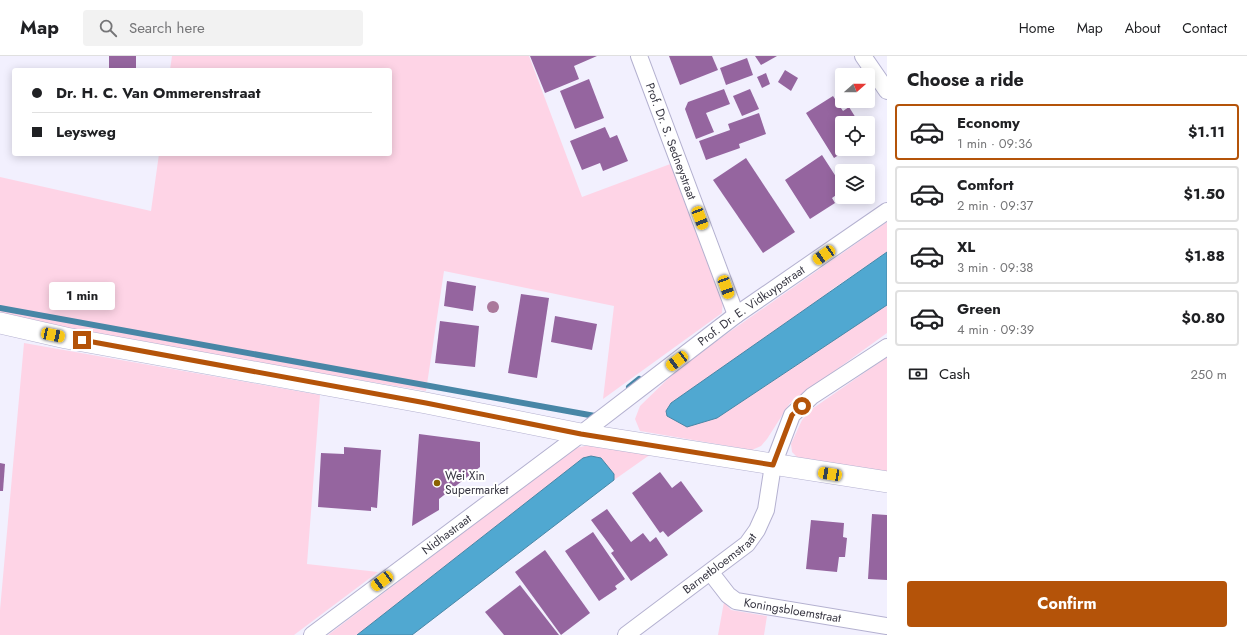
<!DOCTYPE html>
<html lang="en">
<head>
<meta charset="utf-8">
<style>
	body { margin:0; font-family:Jost,sans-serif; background:#f2f2f2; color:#202124; height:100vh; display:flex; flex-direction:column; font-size:15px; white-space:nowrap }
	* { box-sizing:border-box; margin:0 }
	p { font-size:13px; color:#757577 }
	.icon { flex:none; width:22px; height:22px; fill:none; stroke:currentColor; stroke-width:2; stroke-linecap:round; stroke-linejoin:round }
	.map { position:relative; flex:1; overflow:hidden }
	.side { display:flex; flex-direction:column; background:#fff; width:360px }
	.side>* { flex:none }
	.guide { position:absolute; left:12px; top:12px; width:380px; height:88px; border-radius:4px; box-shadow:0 2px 10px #0003; display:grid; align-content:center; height:88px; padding:0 20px; background:#fff }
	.needle { width:26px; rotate:69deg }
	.buttons { position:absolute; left:835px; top:12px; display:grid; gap:8px }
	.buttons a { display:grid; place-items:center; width:40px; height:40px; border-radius:4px; background:#fff; box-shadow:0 2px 10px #0003; font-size:20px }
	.end { position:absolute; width:18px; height:18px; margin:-9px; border:5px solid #b45309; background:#fff; box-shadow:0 0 0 2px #fff }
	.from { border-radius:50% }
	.bubble { position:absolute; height:28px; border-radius:4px; background:#fff; box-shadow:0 2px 10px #0003; font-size:13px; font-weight:700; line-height:28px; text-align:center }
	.car { position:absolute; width:12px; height:24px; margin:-12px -6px; border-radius:5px; box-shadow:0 0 3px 1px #0007; background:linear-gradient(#f5c518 24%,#345 0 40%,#f5c518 0 76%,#345 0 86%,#f5c518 0) }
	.guide b { display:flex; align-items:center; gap:14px; height:38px; font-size:15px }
	.guide b+b { border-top:1px solid #e0e0e0 }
	.guide i { width:10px; height:10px; background:#202124 }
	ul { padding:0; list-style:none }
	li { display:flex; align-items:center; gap:12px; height:56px; margin:0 8px 6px; padding:0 12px; border:2px solid #e0e0e0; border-radius:4px }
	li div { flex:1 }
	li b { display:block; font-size:15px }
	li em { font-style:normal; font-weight:700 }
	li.active { border-color:#b45309 }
	li>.icon { width:36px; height:36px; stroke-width:1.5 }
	h2 { padding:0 20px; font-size:18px; line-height:48px }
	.pay { display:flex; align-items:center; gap:10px; height:44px; padding:0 20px; font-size:15px }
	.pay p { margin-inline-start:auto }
	.primary-button { display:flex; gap:8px; margin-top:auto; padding:8px 20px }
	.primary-button a { flex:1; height:46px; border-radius:4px; background:#b45309; color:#fff; font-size:16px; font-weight:700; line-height:46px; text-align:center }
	header { display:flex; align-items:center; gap:24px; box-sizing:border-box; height:56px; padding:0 20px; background:#fff; border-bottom:1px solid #e0e0e0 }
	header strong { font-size:19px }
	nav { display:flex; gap:22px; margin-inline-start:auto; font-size:14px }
	.search { width:280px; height:36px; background:#f2f2f2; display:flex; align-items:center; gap:10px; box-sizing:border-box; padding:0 14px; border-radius:4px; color:#757577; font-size:15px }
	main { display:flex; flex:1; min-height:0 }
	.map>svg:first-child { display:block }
</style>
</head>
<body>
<header>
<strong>Map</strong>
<div class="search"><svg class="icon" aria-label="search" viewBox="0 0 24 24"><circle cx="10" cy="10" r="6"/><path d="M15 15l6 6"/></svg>Search here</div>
<nav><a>Home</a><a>Map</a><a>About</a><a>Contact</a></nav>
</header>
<main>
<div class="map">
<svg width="887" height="579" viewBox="0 0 887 579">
	<rect width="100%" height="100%" fill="#f2f0fe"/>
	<!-- green -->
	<g fill="#fed4e6">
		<path d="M 172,0 L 529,0 L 582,141 L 673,107 L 723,243 L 722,257 L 603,343 L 614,250 L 444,215 L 426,335 L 154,290 L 0,261 L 0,121 L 151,155 L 159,98 L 390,98 L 390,14 L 170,14 Z"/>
		<path d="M 887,166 L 887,196 L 831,234 L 717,362 L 887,249 L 887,277 L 790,347 L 767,383 L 761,390 L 752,394 L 640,375 L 635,363 L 640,350 L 682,309 Z"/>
		<path d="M 24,287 L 320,339 L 307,508 L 378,516 L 294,579 L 0,579 L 0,554 Z"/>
		<path d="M 887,301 L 887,417 L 798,402 L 792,396 L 791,388 L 802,364 L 812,353 Z"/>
		<path d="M 590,389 L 651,398 L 614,424 L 614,418 L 432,522 L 357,579 L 328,579 L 575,392 Z"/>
		<path d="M 724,546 L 731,554 L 767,560 L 764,579 L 718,579 Z"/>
	</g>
	<!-- water -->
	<g fill="#50a8d1" stroke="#4886a6">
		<path d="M 887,196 L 887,249 L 717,362 L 687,371 L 667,360 L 666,355 L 671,347 Z"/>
		<path d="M 591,400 L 601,402 L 614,418 L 614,424 L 412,579 L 357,579 L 583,402 Z"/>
	</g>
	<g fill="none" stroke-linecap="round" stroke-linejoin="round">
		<!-- stream -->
		<g stroke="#4886a6" stroke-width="6">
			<path d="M 0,252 L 595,360 L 598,358"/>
			<path d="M 629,331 L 639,323"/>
		</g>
	</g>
	<!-- building -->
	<g fill="#95659f">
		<rect x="109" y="0" width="27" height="14"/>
		<path d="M 530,0 L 597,0 L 574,10 L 579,23 L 545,37 Z"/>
		<path d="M 669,0 L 712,0 L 718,14 L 680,29 Z"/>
		<path d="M 755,0 L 777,0 L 761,9 Z"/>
		<path d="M 747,2 L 753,19 L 726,29 L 720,12 Z"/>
		<path d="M 785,14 L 798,22 L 791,35 L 778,26 Z"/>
		<path d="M 766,17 L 770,28 L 762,32 L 757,21 Z"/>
		<path d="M 589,23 L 604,62 L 575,73 L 560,35 Z"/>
		<path d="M 724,33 L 730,48 L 706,57 L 714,76 L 696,83 L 685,53 L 688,46 Z"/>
		<path d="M 750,33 L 759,53 L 742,60 L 733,40 Z"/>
		<path d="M 833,40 L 843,55 L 849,51 L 859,67 L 842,67 L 842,93 L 848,93 L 834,102 L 806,57 Z"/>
		<path d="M 759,57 L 766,78 L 739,88 L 740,92 L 706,104 L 699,85 L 730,74 L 728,68 Z"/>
		<path d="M 605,71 L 610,82 L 617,79 L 628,105 L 603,115 L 600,107 L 582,114 L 570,85 Z"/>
		<path d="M 822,99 L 842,130 L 842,135 L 832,142 L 835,147 L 810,163 L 785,124 Z"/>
		<path d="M 746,102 L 795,176 L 763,197 L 713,124 Z"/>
		<path d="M 447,225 L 476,230 L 473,255 L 444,250 Z"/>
		<path d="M 521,238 L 549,242 L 537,322 L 508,317 Z"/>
		<path d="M 555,260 L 597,268 L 592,294 L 551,286 Z"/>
		<path d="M 440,265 L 479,270 L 475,311 L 435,307 Z"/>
		<path d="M 419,378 L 480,386 L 480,411 L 439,443 L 439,454 L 412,470 Z"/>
		<path d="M 344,391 L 381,394 L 377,452 L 371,451 L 371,455 L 318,451 L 321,397 L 344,398 Z"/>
		<path d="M 0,407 L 5,408 L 3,435 L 0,435 Z"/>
		<path d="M 660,416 L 672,432 L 681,425 L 703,455 L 668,481 L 663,475 L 660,477 L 632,437 Z"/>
		<path d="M 607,453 L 631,486 L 643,477 L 650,486 L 656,481 L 668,499 L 631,525 L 611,497 L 614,495 L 591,464 Z"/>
		<path d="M 872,458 L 887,459 L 887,524 L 868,523 Z"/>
		<path d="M 811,464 L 844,467 L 843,481 L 847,482 L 845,501 L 839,501 L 837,516 L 806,513 Z"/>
		<path d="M 593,476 L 625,523 L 615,530 L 617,533 L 599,545 L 565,495 Z"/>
		<path d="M 545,494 L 590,557 L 561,579 L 515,516 Z"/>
		<path d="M 520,529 L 559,579 L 504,579 L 485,556 Z"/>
	</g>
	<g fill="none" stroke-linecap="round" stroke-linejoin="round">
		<!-- minor casing -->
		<g stroke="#b4b1d0" stroke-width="18">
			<g id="minor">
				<path id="s1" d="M 639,0 L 736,259"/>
				<path d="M 863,0 L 887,35"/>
				<path id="s2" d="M 711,517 L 728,539 L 736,545 L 887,570"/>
				<path id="s3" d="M 312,579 L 581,378 L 736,259 L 887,155"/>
				<path id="s4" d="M 626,579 L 747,488 L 757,474 L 766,454 L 773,409 L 792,359 L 812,340 L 887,291"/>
			</g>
		</g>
		<!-- tertiary casing -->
		<g stroke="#b4b1d0" stroke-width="22">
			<path id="tertiary" d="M 0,267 L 66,282 L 426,347 L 581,378 L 887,426"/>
		</g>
		<!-- minor -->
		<use href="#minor" stroke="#fff" stroke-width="16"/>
		<!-- tertiary -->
		<use href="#tertiary" stroke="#fff" stroke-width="21"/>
	</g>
	<!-- trees -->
	<circle fill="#aa799b" cx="493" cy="251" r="6"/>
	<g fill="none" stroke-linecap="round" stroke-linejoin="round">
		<!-- route -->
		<path stroke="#b45309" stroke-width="5" d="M 82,284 L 426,347 L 581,378 L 773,409 L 792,359 L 802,350"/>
	</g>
	<!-- markers -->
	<circle fill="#8a6201" stroke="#fff" stroke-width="1.5" cx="437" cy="427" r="4"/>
	<g text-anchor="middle" stroke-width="4" stroke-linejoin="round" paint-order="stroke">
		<!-- street labels -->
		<g font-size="12" fill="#373642" stroke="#fff">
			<text dy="4" stroke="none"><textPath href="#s1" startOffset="91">Prof. Dr. S. Sedneystraat</textPath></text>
			<text dy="4" stroke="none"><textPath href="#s3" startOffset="549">Prof. Dr. E. Vidkuypstraat</textPath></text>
			<text dy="4" stroke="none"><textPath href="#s3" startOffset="168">Nidhastraat</textPath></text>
			<text dy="4" stroke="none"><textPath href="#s4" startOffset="118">Barnetbloemstraat</textPath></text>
			<text dy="4" stroke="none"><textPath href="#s2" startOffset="95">Koningsbloemstraat</textPath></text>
		</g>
		<!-- poi labels -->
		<g font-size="12" fill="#373642" stroke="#fff" text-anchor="start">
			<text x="445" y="424">Wei Xin<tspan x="445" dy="14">Supermarket</tspan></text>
		</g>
	</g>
</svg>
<div class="buttons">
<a><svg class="needle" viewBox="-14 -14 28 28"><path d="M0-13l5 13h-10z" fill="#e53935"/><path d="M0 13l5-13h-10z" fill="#757577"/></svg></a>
<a><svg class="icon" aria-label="locate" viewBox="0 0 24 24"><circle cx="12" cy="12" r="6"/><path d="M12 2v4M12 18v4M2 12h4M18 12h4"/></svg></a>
<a><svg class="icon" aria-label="layers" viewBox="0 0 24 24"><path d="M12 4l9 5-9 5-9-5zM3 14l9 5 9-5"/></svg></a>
</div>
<i class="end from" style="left:802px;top:350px"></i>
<i class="end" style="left:82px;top:284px"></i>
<div class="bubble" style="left:49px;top:226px;width:66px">1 min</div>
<i class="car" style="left:700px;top:162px;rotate:159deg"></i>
<i class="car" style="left:824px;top:199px;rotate:236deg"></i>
<i class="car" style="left:726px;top:231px;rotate:160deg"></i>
<i class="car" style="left:53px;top:279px;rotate:102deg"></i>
<i class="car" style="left:677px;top:305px;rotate:233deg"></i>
<i class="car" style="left:830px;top:418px;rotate:279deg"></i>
<i class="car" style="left:382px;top:525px;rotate:233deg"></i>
<div class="guide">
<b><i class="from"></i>Dr. H. C. Van Ommerenstraat</b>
<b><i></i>Leysweg</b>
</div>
</div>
<section class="side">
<h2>Choose a ride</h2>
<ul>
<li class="active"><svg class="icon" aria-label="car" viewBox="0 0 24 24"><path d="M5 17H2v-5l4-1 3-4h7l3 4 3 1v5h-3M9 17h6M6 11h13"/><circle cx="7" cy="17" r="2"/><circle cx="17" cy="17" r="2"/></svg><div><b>Economy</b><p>1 min · 09:36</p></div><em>$1.11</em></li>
<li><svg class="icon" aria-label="car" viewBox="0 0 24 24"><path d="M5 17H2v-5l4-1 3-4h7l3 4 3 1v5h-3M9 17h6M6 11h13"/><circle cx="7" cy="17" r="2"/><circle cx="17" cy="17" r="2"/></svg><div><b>Comfort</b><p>2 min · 09:37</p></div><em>$1.50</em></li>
<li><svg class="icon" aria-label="car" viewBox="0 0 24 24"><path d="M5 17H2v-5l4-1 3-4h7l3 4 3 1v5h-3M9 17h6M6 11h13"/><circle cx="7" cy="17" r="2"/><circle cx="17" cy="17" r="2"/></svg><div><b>XL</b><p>3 min · 09:38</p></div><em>$1.88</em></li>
<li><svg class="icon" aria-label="car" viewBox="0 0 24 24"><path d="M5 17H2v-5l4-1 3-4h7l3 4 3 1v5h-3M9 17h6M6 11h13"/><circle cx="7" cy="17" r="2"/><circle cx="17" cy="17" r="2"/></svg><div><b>Green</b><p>4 min · 09:39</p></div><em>$0.80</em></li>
</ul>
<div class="pay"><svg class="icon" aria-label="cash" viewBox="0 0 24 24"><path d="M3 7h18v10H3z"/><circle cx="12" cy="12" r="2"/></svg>Cash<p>250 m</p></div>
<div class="primary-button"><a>Confirm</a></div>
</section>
</main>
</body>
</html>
